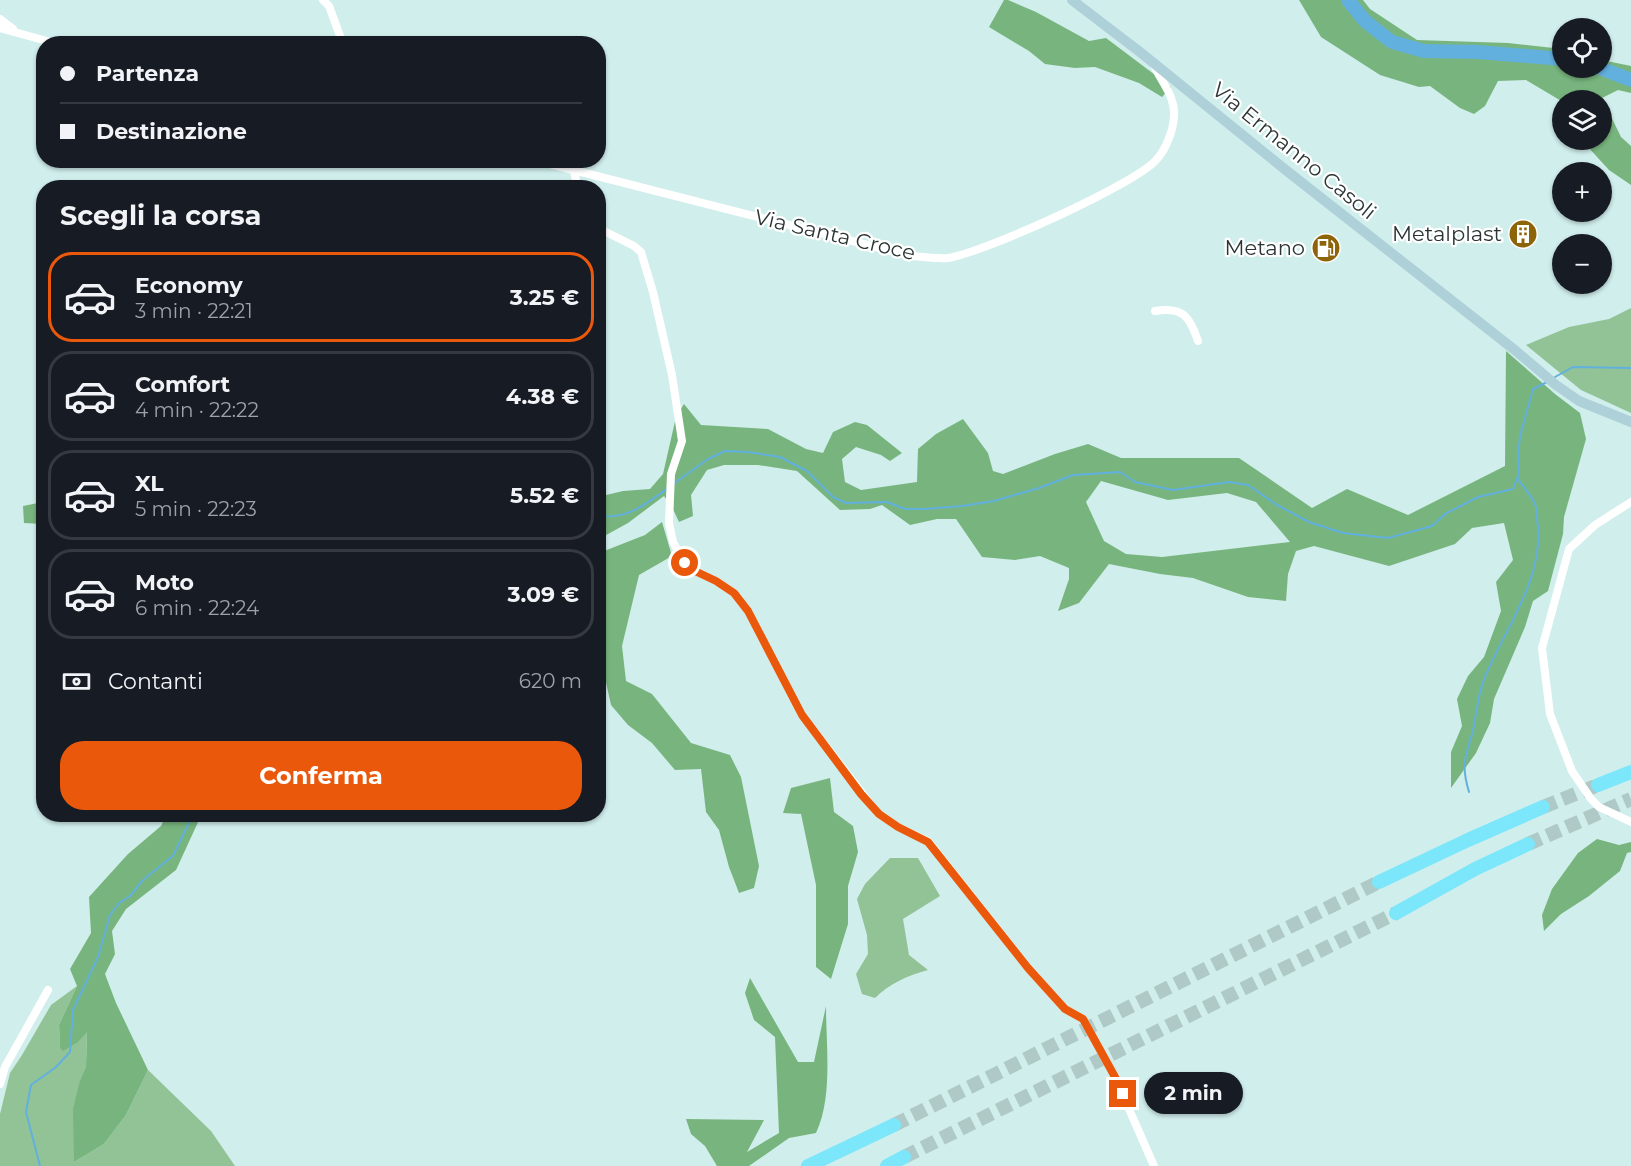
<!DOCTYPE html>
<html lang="it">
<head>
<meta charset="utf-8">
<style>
	body { margin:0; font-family:Montserrat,sans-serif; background:#242831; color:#f1f3f6; height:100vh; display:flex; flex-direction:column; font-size:22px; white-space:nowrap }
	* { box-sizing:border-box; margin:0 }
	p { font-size:20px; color:#9ea1a6 }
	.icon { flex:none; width:33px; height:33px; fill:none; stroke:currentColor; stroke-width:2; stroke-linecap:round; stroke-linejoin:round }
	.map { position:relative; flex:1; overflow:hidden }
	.details { position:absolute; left:36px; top:180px; width:570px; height:642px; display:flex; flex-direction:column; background:#171b24; border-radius:24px; box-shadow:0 2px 4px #0004 }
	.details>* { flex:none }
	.hud { position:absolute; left:36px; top:36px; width:570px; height:132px; border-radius:24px; box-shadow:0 2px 4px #0004; display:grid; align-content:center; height:132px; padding:0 24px; background:#171b24 }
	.fabs { position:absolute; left:1552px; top:18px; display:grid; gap:12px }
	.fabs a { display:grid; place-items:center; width:60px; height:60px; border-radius:50%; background:#171b24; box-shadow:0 2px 4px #0004; font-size:30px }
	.end { position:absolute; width:27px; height:27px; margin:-14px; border:8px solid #ea580c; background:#fff; box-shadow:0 0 0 3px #fff }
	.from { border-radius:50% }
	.bubble { position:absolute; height:42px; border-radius:21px; background:#171b24; box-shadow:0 2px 4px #0004; font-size:20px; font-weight:700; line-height:42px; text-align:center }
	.hud b { display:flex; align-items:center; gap:21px; height:57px; font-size:22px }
	.hud b+b { border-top:2px solid #363941 }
	.hud i { width:15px; height:15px; background:#f1f3f6 }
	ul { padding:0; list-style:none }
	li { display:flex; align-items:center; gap:18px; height:90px; margin:0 12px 9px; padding:0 12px; border:3px solid #363941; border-radius:24px }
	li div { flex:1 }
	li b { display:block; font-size:22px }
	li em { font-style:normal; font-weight:700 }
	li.active { border-color:#ea580c }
	li>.icon { width:54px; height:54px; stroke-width:1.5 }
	h2 { padding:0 24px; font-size:27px; line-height:72px }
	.pay { display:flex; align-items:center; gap:15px; height:66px; padding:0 24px; font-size:22px }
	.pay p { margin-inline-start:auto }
	.cta { display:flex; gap:12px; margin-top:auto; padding:12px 24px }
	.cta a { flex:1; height:69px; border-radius:24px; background:#ea580c; color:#fff; font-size:24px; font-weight:700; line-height:69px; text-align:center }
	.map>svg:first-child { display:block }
</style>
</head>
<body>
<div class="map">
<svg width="1631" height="1166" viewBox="0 0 1631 1166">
	<rect width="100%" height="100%" fill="#d0eeec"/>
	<!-- green -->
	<g fill="#92c396">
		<path d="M 1631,308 L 1631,413 L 1581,390 L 1526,345 L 1569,327 L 1609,319 Z"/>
		<path d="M 890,858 L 918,858 L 940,896 L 903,919 L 909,955 L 928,970 C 907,976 890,983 875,998 L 862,994 L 856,974 L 868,954 L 867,935 L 857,899 L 865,884 Z"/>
		<path d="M 77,986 L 59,1025 L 60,1047 L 87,1030 L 86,1066 L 80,1080 L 74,1162 L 104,1144 L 126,1115 L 148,1070 L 211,1131 L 235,1166 L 0,1166 L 0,1114 L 10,1073 L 22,1055 L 51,1005 Z"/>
	</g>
	<!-- forest -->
	<g fill="#78b57e" fill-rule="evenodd">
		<path d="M 1004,0 L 1008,0 L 1036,12 L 1089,41 L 1106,38 L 1171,87 L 1162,97 L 1139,83 L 1095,67 L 1075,68 L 1045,64 L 1029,51 L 989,27 Z"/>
		<path d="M 1299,0 L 1363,0 L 1370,9 L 1417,40 L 1508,43 L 1563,49 L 1563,68 L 1602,68 L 1602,60 L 1631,66 L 1631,93 L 1618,90 L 1602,98 L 1621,137 L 1631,146 L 1631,185 L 1609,170 L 1588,147 L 1574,140 L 1602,140 L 1602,100 L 1563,100 L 1563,102 L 1526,80 L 1498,81 L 1485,106 L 1474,114 L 1460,108 L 1430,86 L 1419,87 L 1380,75 L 1321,37 Z"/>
		<path d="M 1506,351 L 1555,394 L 1580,413 L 1586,439 L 1564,517 L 1563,534 L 1548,591 L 1533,601 L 1525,627 L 1494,699 L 1490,723 L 1476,753 L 1451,788 L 1451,752 L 1462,726 L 1457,699 L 1468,676 L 1484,657 L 1501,611 L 1496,582 L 1513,560 L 1504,523 L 1472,528 L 1455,544 L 1389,566 L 1314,546 L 1296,551 L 1288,574 L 1286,601 L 1248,597 L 1193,578 L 1160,574 L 1109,564 L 1079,603 L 1058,611 L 1069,579 L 1069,568 L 1040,556 L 1015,560 L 982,557 L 956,519 L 937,519 L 910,525 L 882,505 L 870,509 L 840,510 L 797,471 L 758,465 L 724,465 L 707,470 L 691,495 L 693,516 L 679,522 L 672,507 L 664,496 L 628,523 L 599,539 L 598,497 L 623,491 L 650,489 L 663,474 L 676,417 L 684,404 L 701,425 L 768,429 L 806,449 L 823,453 L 833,432 L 855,422 L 867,425 L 902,453 L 890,461 L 881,455 L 856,447 L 842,459 L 845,482 L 861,490 L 917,482 L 918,449 L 936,434 L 963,419 L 988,453 L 993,471 L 1003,474 L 1055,454 L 1088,444 L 1121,458 L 1239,458 L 1312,508 L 1347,489 L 1408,515 L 1505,466 ZM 1101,481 L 1168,500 L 1227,493 L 1256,502 L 1290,542 L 1162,557 L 1126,554 L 1104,541 L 1086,502 Z"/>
		<path d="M 43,502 L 43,524 L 24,523 L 23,506 Z"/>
		<path d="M 662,522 L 672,556 L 639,575 L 622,646 L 626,681 L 652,694 L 691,743 L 730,755 L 741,777 L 759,866 L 754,888 L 739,893 L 729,867 L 719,830 L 706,812 L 701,769 L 675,770 L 652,743 L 628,725 L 611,705 L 599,651 L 599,553 L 645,535 Z"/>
		<path d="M 830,778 L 834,812 L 853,826 L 858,852 L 848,886 L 848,924 L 831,979 L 816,967 L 816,885 L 801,814 L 783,813 L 791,788 Z"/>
		<path d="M 166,815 L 204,815 L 199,820 L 176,870 L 126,909 L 112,931 L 115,954 L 105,974 L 116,1003 L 148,1070 L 126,1115 L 104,1144 L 74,1162 L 73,1109 L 80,1080 L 86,1066 L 87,1032 L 78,1042 L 63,1051 L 60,1048 L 59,1025 L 77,986 L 70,969 L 91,933 L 89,897 L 128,854 L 161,826 Z"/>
		<path d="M 1597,839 L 1619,845 L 1631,842 L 1631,852 L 1627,853 L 1620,871 L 1589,896 L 1561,914 L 1544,931 L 1542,915 L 1552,889 L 1578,853 Z"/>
		<path d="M 750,978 L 798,1062 L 814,1062 L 826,1006 C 826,1046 833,1097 816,1133 L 789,1138 L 749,1166 L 717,1166 L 705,1146 L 691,1134 L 686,1119 L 764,1120 L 747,1152 L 779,1133 L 775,1037 L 754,1020 L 745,993 Z"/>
	</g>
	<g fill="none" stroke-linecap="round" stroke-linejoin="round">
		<!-- stream -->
		<g stroke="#62b0de" stroke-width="2">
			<path d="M 1555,377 L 1573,367 L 1631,368"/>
			<path d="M 673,484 L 708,459 L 725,451 L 748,452 L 780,457 L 807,471 L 833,497 L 846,503 L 887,502 L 905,509 L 925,509 L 962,506 L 994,501 L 1039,488 L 1073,475 L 1120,472 L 1135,482 L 1173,490 L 1229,482 L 1248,485 L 1277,505 L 1309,522 L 1343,533 L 1388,538 L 1432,526 L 1445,514 L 1478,497 L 1513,489 L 1519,474 L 1518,456 L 1520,436 L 1533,389 L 1547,382"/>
			<path d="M 598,516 C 628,519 645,505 668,488"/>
			<path d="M 1469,792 C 1461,765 1465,759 1472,734 C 1477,715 1477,695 1485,677 C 1506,626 1546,577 1537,519 C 1537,514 1537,507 1534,502 C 1530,494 1523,486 1518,479"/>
			<path d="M 40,1166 L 26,1112 L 31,1085 L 56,1067 L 70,1052 L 73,1010 L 98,957 L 110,915 L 119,903 L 130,896 L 143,880 L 173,856 L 193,814"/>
		</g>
		<!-- river -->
		<g stroke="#62b0de" stroke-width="14">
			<path d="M 1348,0 L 1365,21 L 1392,42 L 1424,51 L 1478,52 L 1563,59"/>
			<path d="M 1600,68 L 1631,80"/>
		</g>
		<!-- trunk-tunnel -->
		<g stroke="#afc9c7" stroke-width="14" stroke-dasharray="14 7" stroke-linecap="butt">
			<path d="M 1543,807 L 1598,785"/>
			<path d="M 1528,844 L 1631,799"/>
			<path d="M 894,1125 L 1379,882"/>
			<path d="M 904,1157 L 1396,913"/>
		</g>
		<!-- minor -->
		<g stroke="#fff" stroke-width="8">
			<path d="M 323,0 L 329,6 L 343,44"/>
			<path d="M 0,19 L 13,29"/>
			<path d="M 0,28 L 58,44"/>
			<path d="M 534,160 L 911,256 C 923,257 936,259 948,258 C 982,253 1137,184 1157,159 C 1166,149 1173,131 1174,117 C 1176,96 1160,81 1153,63"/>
			<path d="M 574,172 L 578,188"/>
			<path d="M 598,228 L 634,246 L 641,252 L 653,292 L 672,375 L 682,441 L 671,474 L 669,523 L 673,542 L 685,563 L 697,572 L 716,581 L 734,593 L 748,611 L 802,715 L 872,806 L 879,814 L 898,827 L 928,841 L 1028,968 L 1065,1009 L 1083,1019 L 1115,1077 L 1154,1166"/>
			<path d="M 1155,311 C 1183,306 1190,317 1198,341"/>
			<path d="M 1631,502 L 1595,525 L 1569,549 L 1542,648 L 1550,714 L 1572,771 L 1591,799 L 1599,807 L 1631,822"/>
			<path d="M 0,1084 L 5,1067 L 48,990"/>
		</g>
		<!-- secondary -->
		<path stroke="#aed0d8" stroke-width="10" d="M 1072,0 L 1140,52 L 1287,171 L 1516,351 L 1556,385 L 1579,401 L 1631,422"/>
		<!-- trunk -->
		<g stroke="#7ce6fb" stroke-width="14">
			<path d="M 1598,785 L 1631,772"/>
			<path d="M 1379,882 L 1468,840 L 1543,807"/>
			<path d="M 1396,913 L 1475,869 L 1528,844"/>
			<path d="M 808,1166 L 894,1125"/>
			<path d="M 887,1166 L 904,1157"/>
		</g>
	</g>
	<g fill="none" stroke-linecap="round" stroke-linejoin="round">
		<!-- route -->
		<path stroke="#ea580c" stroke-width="8" d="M 685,563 L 697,572 L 716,581 L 734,593 L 748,611 L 802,715 L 861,794 L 879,814 L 898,827 L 928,842 L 1028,968 L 1065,1009 L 1083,1019 L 1115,1077 L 1123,1094"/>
	</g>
	<!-- icons -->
	<defs>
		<g id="building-disc" transform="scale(1.5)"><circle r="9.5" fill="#8d6408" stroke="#fff"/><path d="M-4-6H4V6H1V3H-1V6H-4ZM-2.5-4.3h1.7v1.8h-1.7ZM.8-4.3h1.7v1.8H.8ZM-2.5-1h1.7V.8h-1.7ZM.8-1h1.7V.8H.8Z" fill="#fff"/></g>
		<g id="fuel-disc" transform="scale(1.5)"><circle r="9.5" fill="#8d6408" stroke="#fff"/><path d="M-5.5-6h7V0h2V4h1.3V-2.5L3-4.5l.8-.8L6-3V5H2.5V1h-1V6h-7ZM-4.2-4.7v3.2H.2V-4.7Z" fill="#fff"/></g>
	</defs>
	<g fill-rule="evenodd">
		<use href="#building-disc" x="1523" y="234"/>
		<use href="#fuel-disc" x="1326" y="248"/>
	</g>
	<g text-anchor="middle" stroke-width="4.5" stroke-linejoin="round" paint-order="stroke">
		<!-- street labels -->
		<g font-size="21" fill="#2a3534" stroke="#fff">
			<text transform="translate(1294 151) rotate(39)" y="7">Via Ermanno Casoli</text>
			<text transform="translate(835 235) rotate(13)" y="7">Via Santa Croce</text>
		</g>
		<!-- poi labels -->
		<g font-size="21" fill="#2a3534" stroke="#fff" text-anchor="end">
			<text x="1502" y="241">Metalplast</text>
			<text x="1305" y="255">Metano</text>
		</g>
	</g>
</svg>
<div class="fabs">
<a><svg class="icon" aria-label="locate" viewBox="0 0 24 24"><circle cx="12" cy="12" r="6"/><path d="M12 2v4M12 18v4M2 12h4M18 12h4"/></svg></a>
<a><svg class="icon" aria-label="layers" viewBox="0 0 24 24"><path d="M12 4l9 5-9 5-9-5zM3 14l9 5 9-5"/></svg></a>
<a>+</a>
<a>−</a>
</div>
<i class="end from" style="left:685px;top:563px"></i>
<i class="end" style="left:1123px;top:1094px"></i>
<div class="bubble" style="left:1144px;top:1072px;width:99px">2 min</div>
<div class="hud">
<b><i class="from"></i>Partenza</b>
<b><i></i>Destinazione</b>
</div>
<section class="details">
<h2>Scegli la corsa</h2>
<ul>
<li class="active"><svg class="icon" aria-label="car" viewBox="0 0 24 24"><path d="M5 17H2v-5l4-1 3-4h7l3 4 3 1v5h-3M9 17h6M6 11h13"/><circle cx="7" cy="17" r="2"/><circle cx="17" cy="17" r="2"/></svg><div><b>Economy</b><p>3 min · 22:21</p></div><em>3.25 €</em></li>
<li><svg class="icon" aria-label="car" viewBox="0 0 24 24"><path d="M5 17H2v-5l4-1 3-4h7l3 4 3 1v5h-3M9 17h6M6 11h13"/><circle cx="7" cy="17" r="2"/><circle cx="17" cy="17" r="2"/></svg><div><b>Comfort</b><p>4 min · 22:22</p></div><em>4.38 €</em></li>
<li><svg class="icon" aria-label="car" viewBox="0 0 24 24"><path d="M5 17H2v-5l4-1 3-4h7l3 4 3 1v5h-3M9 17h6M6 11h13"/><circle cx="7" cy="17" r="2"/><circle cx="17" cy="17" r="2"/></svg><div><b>XL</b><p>5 min · 22:23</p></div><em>5.52 €</em></li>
<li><svg class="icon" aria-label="car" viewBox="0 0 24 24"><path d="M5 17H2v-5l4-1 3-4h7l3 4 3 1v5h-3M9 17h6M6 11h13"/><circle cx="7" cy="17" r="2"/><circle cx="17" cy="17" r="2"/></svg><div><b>Moto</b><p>6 min · 22:24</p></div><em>3.09 €</em></li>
</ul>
<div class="pay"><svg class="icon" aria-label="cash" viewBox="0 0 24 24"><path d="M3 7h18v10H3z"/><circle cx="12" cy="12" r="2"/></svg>Contanti<p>620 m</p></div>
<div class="cta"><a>Conferma</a></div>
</section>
</div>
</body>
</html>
